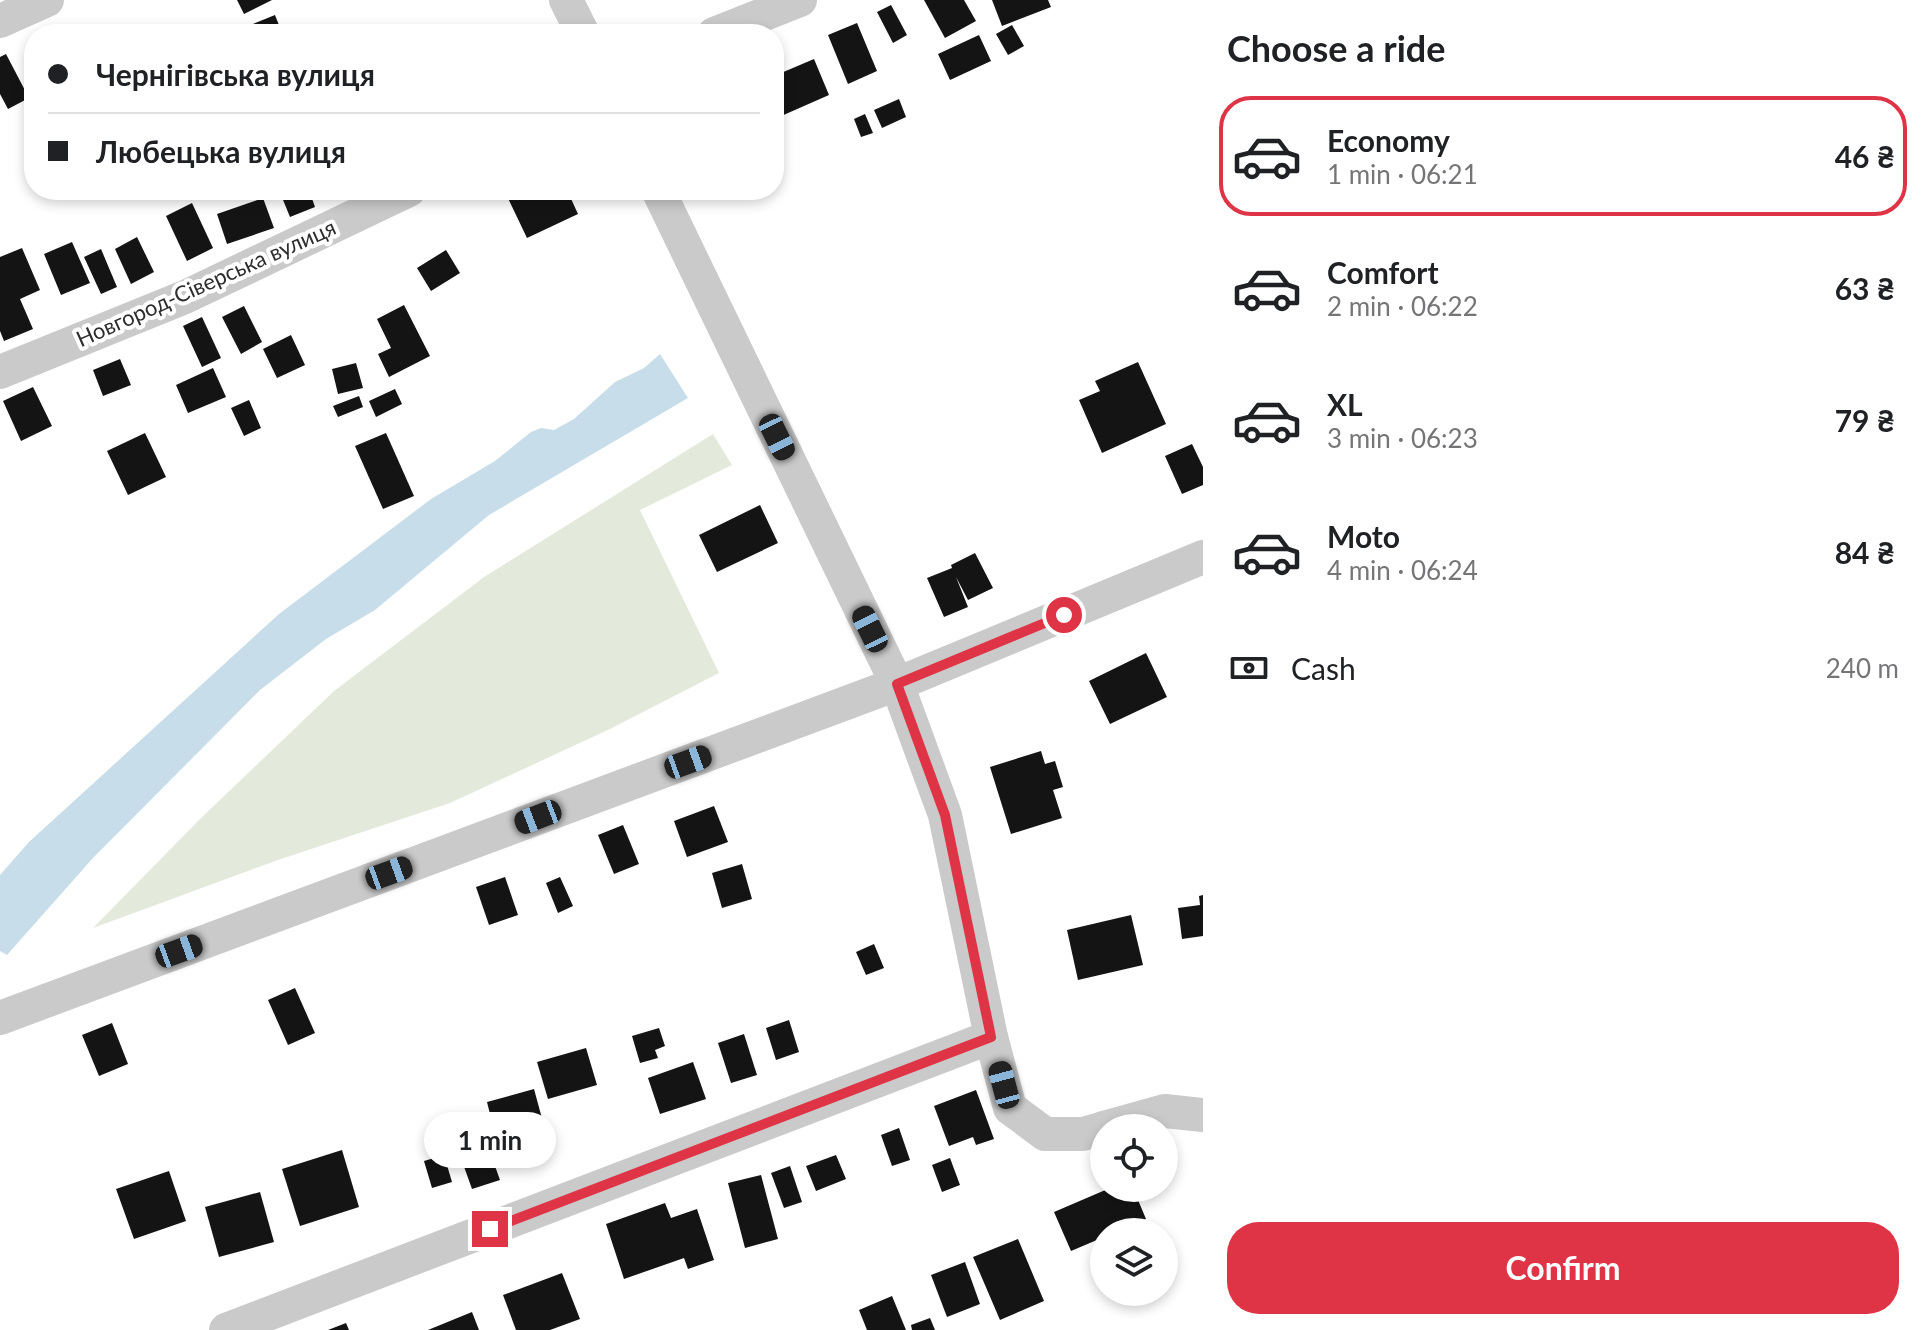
<!DOCTYPE html>
<html lang="en">
<head>
<meta charset="utf-8">
<style>
	body { margin:0; font-family:Lato,sans-serif; background:#f6f6f6; color:#202124; height:100vh; display:flex; flex-direction:column; font-size:30px; white-space:nowrap }
	* { box-sizing:border-box; margin:0 }
	p { font-size:26px; color:#757577 }
	.icon { flex:none; width:44px; height:44px; fill:none; stroke:currentColor; stroke-width:2; stroke-linecap:round; stroke-linejoin:round }
	.map { position:relative; flex:1; overflow:hidden }
	.details { display:flex; flex-direction:column; background:#fff; width:720px }
	.details>* { flex:none }
	.top-card { position:absolute; left:24px; top:24px; width:760px; height:176px; border-radius:32px; box-shadow:0 4px 12px #0003; display:grid; align-content:center; height:176px; padding:0 24px; background:#fff }
	.tools { position:absolute; left:1090px; top:1114px; display:grid; gap:16px }
	.tools a { display:grid; place-items:center; width:88px; height:88px; border-radius:50%; background:#fff; box-shadow:0 4px 12px #0003; font-size:40px }
	.end { position:absolute; width:36px; height:36px; margin:-18px; border:10px solid #df3446; background:#fff; box-shadow:0 0 0 4px #fff }
	.from { border-radius:50% }
	.bubble { position:absolute; height:56px; border-radius:28px; background:#fff; box-shadow:0 4px 12px #0003; font-size:26px; font-weight:700; line-height:56px; text-align:center }
	.car { position:absolute; width:24px; height:48px; margin:-24px -12px; border-radius:10px; box-shadow:0 0 6px 2px #0007; background:linear-gradient(#222 24%,#8ab4d8 0 40%,#222 0 76%,#8ab4d8 0 86%,#222 0) }
	.top-card b { display:flex; align-items:center; gap:28px; height:76px; font-size:30px }
	.top-card b+b { border-top:2px solid #e0e0e0 }
	.top-card i { width:20px; height:20px; background:#202124 }
	ul { padding:0; list-style:none }
	li { display:flex; align-items:center; gap:24px; height:120px; margin:0 16px 12px; padding:0 8px; border:4px solid transparent; border-radius:32px }
	li div { flex:1 }
	li b { display:block; font-size:30px }
	li em { font-style:normal; font-weight:700 }
	li.active { border-color:#df3446 }
	li>.icon { width:72px; height:72px; stroke-width:1.5 }
	h2 { padding:0 24px; font-size:36px; line-height:96px }
	.pay { display:flex; align-items:center; gap:20px; height:88px; padding:0 24px; font-size:30px }
	.pay p { margin-inline-start:auto }
	.cta { display:flex; gap:16px; margin-top:auto; padding:16px 24px }
	.cta a { flex:1; height:92px; border-radius:32px; background:#df3446; color:#fff; font-size:32px; font-weight:700; line-height:92px; text-align:center }
	main { display:flex; flex:1; min-height:0 }
	.map>svg:first-child { display:block }
</style>
</head>
<body>
<main>
<div class="map">
<svg width="1203" height="1330" viewBox="0 0 1203 1330">
	<rect width="100%" height="100%" fill="#fff"/>
	<!-- green -->
	<path fill="#e4eadb" d="M 713,434 L 732,465 L 640,510 L 719,673 L 610,729 L 450,803 L 278,860 L 93,928 L 200,819 L 334,691 L 484,577 Z"/>
	<!-- water -->
	<path fill="#c7ddea" d="M 660,354 L 688,398 L 489,515 L 375,610 L 326,639 L 260,690 L 93,858 L 7,955 L 0,951 L 0,875 L 29,842 L 279,614 L 431,499 L 495,461 L 531,432 L 541,428 L 554,430 L 574,419 L 615,382 L 644,368 Z"/>
	<!-- building -->
	<g fill="#141414">
		<path d="M 237,0 L 272,0 L 244,14 Z"/>
		<path d="M 924,0 L 964,0 L 976,21 L 945,38 Z"/>
		<path d="M 992,0 L 1048,0 L 1051,7 L 1002,26 Z"/>
		<path d="M 891,5 L 907,35 L 893,43 L 877,12 Z"/>
		<path d="M 275,15 L 282,33 L 251,34 L 248,26 Z"/>
		<path d="M 857,23 L 877,71 L 848,84 L 828,35 Z"/>
		<path d="M 1012,25 L 1024,46 L 1008,55 L 996,34 Z"/>
		<path d="M 979,35 L 991,61 L 950,80 L 938,54 Z"/>
		<path d="M 6,54 L 29,98 L 8,109 L 0,94 L 0,57 Z"/>
		<path d="M 814,59 L 829,95 L 779,117 L 774,104 L 774,76 Z"/>
		<path d="M 899,99 L 906,117 L 882,128 L 874,110 Z"/>
		<path d="M 865,114 L 873,133 L 861,137 L 854,119 Z"/>
		<path d="M 293,190 L 309,190 L 315,207 L 290,217 L 281,195 Z"/>
		<path d="M 330,190 L 351,190 L 334,198 Z"/>
		<path d="M 504,190 L 567,190 L 578,214 L 527,238 Z"/>
		<path d="M 263,198 L 274,228 L 227,244 L 217,214 Z"/>
		<path d="M 192,203 L 213,248 L 187,261 L 166,216 Z"/>
		<path d="M 137,237 L 154,272 L 131,284 L 115,249 Z"/>
		<path d="M 72,242 L 90,283 L 61,295 L 44,254 Z"/>
		<path d="M 22,248 L 40,290 L 20,299 L 33,329 L 4,341 L 0,331 L 0,257 Z"/>
		<path d="M 101,249 L 117,287 L 101,294 L 84,257 Z"/>
		<path d="M 446,250 L 460,273 L 431,291 L 417,268 Z"/>
		<path d="M 404,305 L 430,356 L 389,377 L 378,354 L 391,348 L 377,319 Z"/>
		<path d="M 244,306 L 262,342 L 241,354 L 222,317 Z"/>
		<path d="M 202,317 L 221,358 L 202,367 L 183,326 Z"/>
		<path d="M 291,335 L 305,365 L 277,378 L 263,349 Z"/>
		<path d="M 120,359 L 131,385 L 103,396 L 93,370 Z"/>
		<path d="M 1138,362 L 1166,424 L 1102,453 L 1079,400 L 1100,391 L 1095,381 Z"/>
		<path d="M 356,363 L 363,388 L 338,394 L 332,369 Z"/>
		<path d="M 213,368 L 226,397 L 188,413 L 176,385 Z"/>
		<path d="M 33,387 L 52,426 L 21,441 L 3,401 Z"/>
		<path d="M 395,389 L 402,404 L 376,417 L 369,401 Z"/>
		<path d="M 359,396 L 363,407 L 338,417 L 333,406 Z"/>
		<path d="M 249,400 L 261,428 L 244,436 L 231,408 Z"/>
		<path d="M 145,433 L 166,477 L 128,495 L 107,451 Z"/>
		<path d="M 386,433 L 414,496 L 383,509 L 355,446 Z"/>
		<path d="M 1192,444 L 1203,467 L 1203,485 L 1182,494 L 1165,456 Z"/>
		<path d="M 760,505 L 778,543 L 717,572 L 699,535 Z"/>
		<path d="M 975,553 L 993,588 L 968,600 L 956,577 L 968,607 L 944,617 L 927,578 L 952,568 L 951,565 Z"/>
		<path d="M 1146,653 L 1167,697 L 1110,724 L 1089,681 Z"/>
		<path d="M 1041,751 L 1045,764 L 1055,761 L 1063,787 L 1053,790 L 1062,818 L 1011,834 L 990,767 Z"/>
		<path d="M 714,806 L 728,842 L 687,857 L 674,821 Z"/>
		<path d="M 623,825 L 639,864 L 614,874 L 598,835 Z"/>
		<path d="M 742,864 L 752,899 L 722,908 L 712,873 Z"/>
		<path d="M 505,877 L 518,915 L 489,925 L 476,887 Z"/>
		<path d="M 560,877 L 573,906 L 558,913 L 546,883 Z"/>
		<path d="M 1203,895 L 1203,936 L 1182,939 L 1178,908 L 1200,905 L 1199,896 Z"/>
		<path d="M 1131,915 L 1143,965 L 1078,980 L 1067,930 Z"/>
		<path d="M 874,944 L 884,968 L 866,975 L 856,952 Z"/>
		<path d="M 295,988 L 315,1033 L 288,1045 L 268,1000 Z"/>
		<path d="M 789,1020 L 799,1052 L 776,1060 L 766,1028 Z"/>
		<path d="M 112,1023 L 128,1064 L 99,1076 L 82,1035 Z"/>
		<path d="M 659,1028 L 665,1046 L 655,1050 L 658,1058 L 640,1063 L 632,1036 Z"/>
		<path d="M 744,1034 L 757,1075 L 731,1083 L 718,1043 Z"/>
		<path d="M 586,1048 L 597,1085 L 548,1099 L 537,1062 Z"/>
		<path d="M 693,1062 L 706,1099 L 660,1114 L 648,1078 Z"/>
		<path d="M 534,1089 L 550,1148 L 515,1158 L 509,1138 L 497,1142 L 487,1102 Z"/>
		<path d="M 976,1090 L 994,1139 L 976,1145 L 973,1137 L 949,1146 L 934,1106 Z"/>
		<path d="M 899,1128 L 910,1160 L 892,1166 L 881,1135 Z"/>
		<path d="M 485,1138 L 500,1180 L 472,1189 L 457,1147 Z"/>
		<path d="M 342,1150 L 359,1207 L 300,1226 L 282,1169 Z"/>
		<path d="M 444,1155 L 452,1182 L 432,1188 L 424,1161 Z"/>
		<path d="M 836,1155 L 846,1179 L 816,1191 L 806,1166 Z"/>
		<path d="M 950,1158 L 960,1185 L 942,1192 L 932,1165 Z"/>
		<path d="M 790,1166 L 802,1202 L 784,1208 L 771,1173 Z"/>
		<path d="M 169,1171 L 186,1221 L 134,1239 L 116,1189 Z"/>
		<path d="M 761,1175 L 778,1239 L 745,1248 L 728,1183 Z"/>
		<path d="M 1110,1188 L 1133,1188 L 1146,1219 L 1116,1232 L 1104,1232 L 1104,1237 L 1071,1251 L 1054,1212 Z"/>
		<path d="M 260,1192 L 274,1242 L 219,1257 L 205,1207 Z"/>
		<path d="M 665,1203 L 671,1218 L 697,1209 L 714,1260 L 688,1269 L 684,1258 L 624,1279 L 606,1224 Z"/>
		<path d="M 1018,1239 L 1044,1301 L 1000,1320 L 973,1257 Z"/>
		<path d="M 965,1262 L 980,1304 L 947,1317 L 931,1275 Z"/>
		<path d="M 562,1273 L 580,1319 L 550,1330 L 516,1330 L 503,1295 Z"/>
		<path d="M 892,1296 L 906,1330 L 867,1330 L 859,1310 Z"/>
		<path d="M 472,1312 L 479,1330 L 428,1330 Z"/>
		<path d="M 930,1318 L 935,1330 L 912,1330 L 911,1325 Z"/>
		<path d="M 346,1323 L 349,1330 L 328,1330 Z"/>
	</g>
	<g fill="none" stroke-linecap="round" stroke-linejoin="round">
		<!-- street -->
		<g stroke="#cacaca" stroke-width="34">
			<path d="M 566,0 L 583,34"/>
			<path d="M 0,21 L 47,0"/>
			<path d="M 714,34 L 800,0"/>
			<path d="M 658,190 L 897,684 L 945,815 L 991,1037 L 1010,1108 L 1045,1134 L 1083,1134 L 1104,1128"/>
			<path d="M 0,372 L 185,297 L 409,190"/>
			<path d="M 0,1018 L 897,684 L 1203,557"/>
			<path d="M 1104,1128 L 1165,1111 L 1203,1115"/>
			<path d="M 226,1330 L 991,1037"/>
		</g>
	</g>
	<g fill="none" stroke-linecap="round" stroke-linejoin="round">
		<!-- route -->
		<path stroke="#df3446" stroke-width="10" d="M 490,1229 L 991,1037 L 945,815 L 897,684 L 1064,615"/>
	</g>
	<g text-anchor="middle" stroke-width="8" stroke-linejoin="round" paint-order="stroke">
		<!-- street labels -->
		<g font-size="22" fill="#2d2d2d" stroke="#fff">
			<text transform="translate(206 283) rotate(-24)" y="8">Новгород-Сіверська вулиця</text>
		</g>
	</g>
</svg>
<div class="tools">
<a><svg class="icon" aria-label="locate" viewBox="0 0 24 24"><circle cx="12" cy="12" r="6"/><path d="M12 2v4M12 18v4M2 12h4M18 12h4"/></svg></a>
<a><svg class="icon" aria-label="layers" viewBox="0 0 24 24"><path d="M12 4l9 5-9 5-9-5zM3 14l9 5 9-5"/></svg></a>
</div>
<i class="end from" style="left:1064px;top:615px"></i>
<i class="end" style="left:490px;top:1229px"></i>
<div class="bubble" style="left:424px;top:1112px;width:132px">1 min</div>
<i class="car" style="left:777px;top:437px;rotate:154deg"></i>
<i class="car" style="left:870px;top:629px;rotate:334deg"></i>
<i class="car" style="left:688px;top:762px;rotate:70deg"></i>
<i class="car" style="left:538px;top:817px;rotate:249deg"></i>
<i class="car" style="left:389px;top:873px;rotate:70deg"></i>
<i class="car" style="left:179px;top:951px;rotate:70deg"></i>
<i class="car" style="left:1004px;top:1085px;rotate:345deg"></i>
<div class="top-card">
<b><i class="from"></i>Чернігівська вулиця</b>
<b><i></i>Любецька вулиця</b>
</div>
</div>
<section class="details">
<h2>Choose a ride</h2>
<ul>
<li class="active"><svg class="icon" aria-label="car" viewBox="0 0 24 24"><path d="M5 17H2v-5l4-1 3-4h7l3 4 3 1v5h-3M9 17h6M6 11h13"/><circle cx="7" cy="17" r="2"/><circle cx="17" cy="17" r="2"/></svg><div><b>Economy</b><p>1 min · 06:21</p></div><em>46 ₴</em></li>
<li><svg class="icon" aria-label="car" viewBox="0 0 24 24"><path d="M5 17H2v-5l4-1 3-4h7l3 4 3 1v5h-3M9 17h6M6 11h13"/><circle cx="7" cy="17" r="2"/><circle cx="17" cy="17" r="2"/></svg><div><b>Comfort</b><p>2 min · 06:22</p></div><em>63 ₴</em></li>
<li><svg class="icon" aria-label="car" viewBox="0 0 24 24"><path d="M5 17H2v-5l4-1 3-4h7l3 4 3 1v5h-3M9 17h6M6 11h13"/><circle cx="7" cy="17" r="2"/><circle cx="17" cy="17" r="2"/></svg><div><b>XL</b><p>3 min · 06:23</p></div><em>79 ₴</em></li>
<li><svg class="icon" aria-label="car" viewBox="0 0 24 24"><path d="M5 17H2v-5l4-1 3-4h7l3 4 3 1v5h-3M9 17h6M6 11h13"/><circle cx="7" cy="17" r="2"/><circle cx="17" cy="17" r="2"/></svg><div><b>Moto</b><p>4 min · 06:24</p></div><em>84 ₴</em></li>
</ul>
<div class="pay"><svg class="icon" aria-label="cash" viewBox="0 0 24 24"><path d="M3 7h18v10H3z"/><circle cx="12" cy="12" r="2"/></svg>Cash<p>240 m</p></div>
<div class="cta"><a>Confirm</a></div>
</section>
</main>
</body>
</html>
